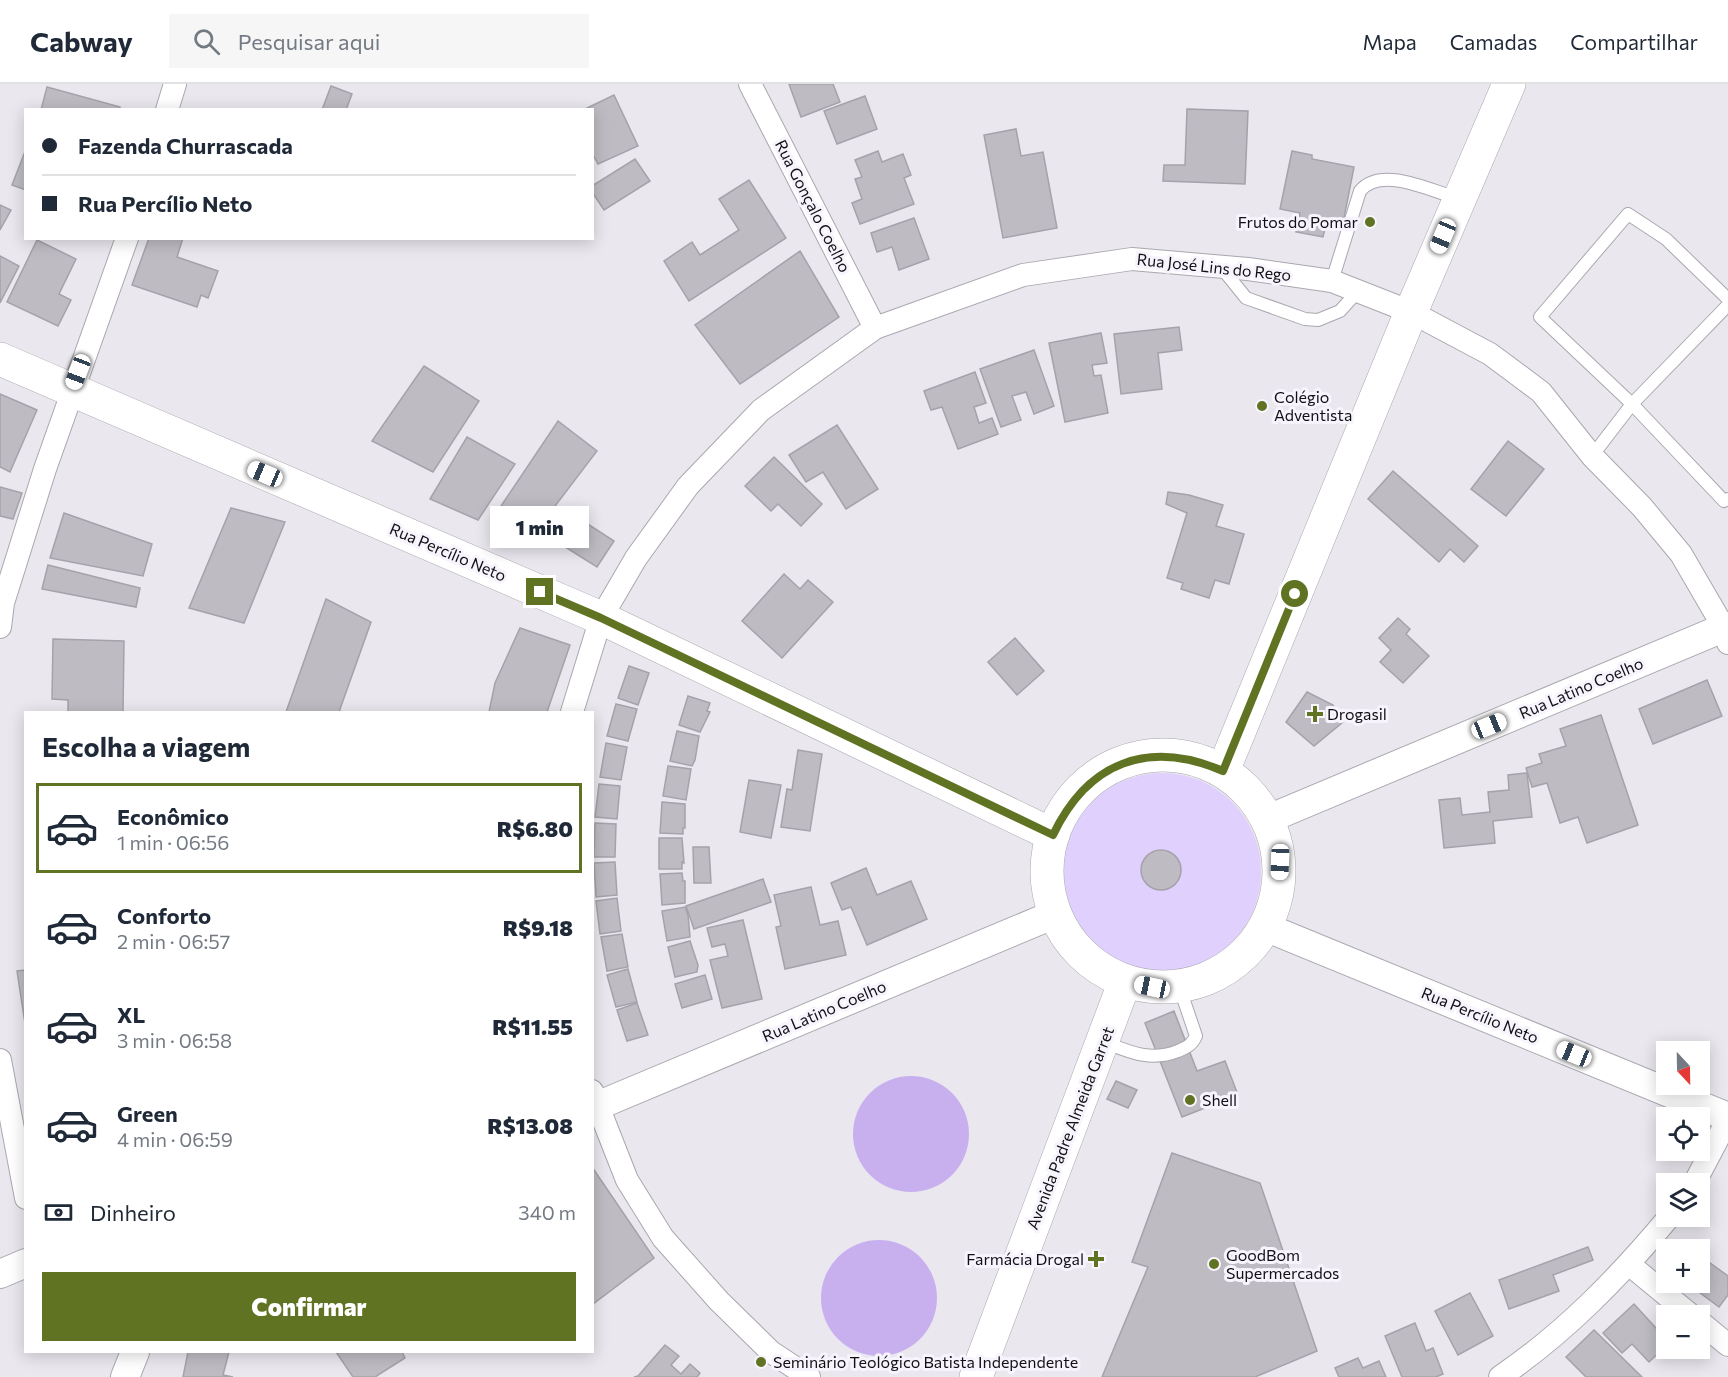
<!DOCTYPE html>
<html lang="pt">
<head>
<meta charset="utf-8">
<style>
	body { margin:0; font-family:Commissioner,sans-serif; background:#f6f6f7; color:#1f2937; height:100vh; display:flex; flex-direction:column; font-size:22px; white-space:nowrap }
	* { box-sizing:border-box; margin:0 }
	p { font-size:20px; color:#747a83 }
	.icon { flex:none; width:33px; height:33px; fill:none; stroke:currentColor; stroke-width:2; stroke-linecap:round; stroke-linejoin:round }
	.map { position:relative; flex:1; overflow:hidden }
	.drawer { position:absolute; left:24px; top:627px; width:570px; height:642px; display:flex; flex-direction:column; background:#fff; border-radius:0px; box-shadow:0 3px 15px #0003 }
	.drawer>* { flex:none }
	.banner { position:absolute; left:24px; top:24px; width:570px; height:132px; border-radius:0px; box-shadow:0 3px 15px #0003; display:grid; align-content:center; height:132px; padding:0 18px; background:#fff }
	.needle { width:39px; rotate:158deg }
	.fabs { position:absolute; left:1656px; top:957px; display:grid; gap:12px }
	.fabs a { display:grid; place-items:center; width:54px; height:54px; border-radius:0px; background:#fff; box-shadow:0 3px 15px #0003; font-size:30px }
	.end { position:absolute; width:27px; height:27px; margin:-14px; border:8px solid #607322; background:#fff; box-shadow:0 0 0 3px #fff }
	.from { border-radius:50% }
	.bubble { position:absolute; height:42px; border-radius:0px; background:#fff; box-shadow:0 3px 15px #0003; font-size:20px; font-weight:800; line-height:42px; text-align:center }
	.car { position:absolute; width:18px; height:36px; margin:-18px -9px; border-radius:8px; box-shadow:0 0 4px 2px #0007; background:linear-gradient(#fff 24%,#345 0 40%,#fff 0 76%,#345 0 86%,#fff 0) }
	.banner b { display:flex; align-items:center; gap:21px; height:57px; font-size:22px }
	.banner b+b { border-top:2px solid #e0e1e3 }
	.banner i { width:15px; height:15px; background:#1f2937 }
	ul { padding:0; list-style:none }
	li { display:flex; align-items:center; gap:18px; height:90px; margin:0 12px 9px; padding:0 6px; border:3px solid transparent; border-radius:0px }
	li div { flex:1 }
	li b { display:block; font-size:22px }
	li em { font-style:normal; font-weight:800 }
	li.selected { border-color:#607322 }
	li>.icon { width:54px; height:54px; stroke-width:1.5 }
	h2 { padding:0 18px; font-size:27px; line-height:72px }
	.pay { display:flex; align-items:center; gap:15px; height:66px; padding:0 18px; font-size:22px }
	.pay p { margin-inline-start:auto }
	.cta { display:flex; gap:12px; margin-top:auto; padding:12px 18px }
	.cta a { flex:1; height:69px; border-radius:0px; background:#607322; color:#fff; font-size:24px; font-weight:800; line-height:69px; text-align:center }
	header { display:flex; align-items:center; gap:36px; box-sizing:border-box; height:84px; padding:0 30px; background:#fff; border-bottom:2px solid #e0e1e3 }
	header strong { font-size:28px }
	nav { display:flex; gap:33px; margin-inline-start:auto; font-size:21px }
	.search { width:420px; height:54px; background:#f6f6f7; display:flex; align-items:center; gap:15px; box-sizing:border-box; padding:0 21px; border-radius:0px; color:#747a83; font-size:22px }
	.map>svg:first-child { display:block }
</style>
</head>
<body>
<header>
<strong>Cabway</strong>
<div class="search"><svg class="icon" aria-label="search" viewBox="0 0 24 24"><circle cx="10" cy="10" r="6"/><path d="M15 15l6 6"/></svg>Pesquisar aqui</div>
<nav><a>Mapa</a><a>Camadas</a><a>Compartilhar</a></nav>
</header>
<div class="map">
<svg width="1728" height="1293" viewBox="0 0 1728 1293">
	<rect width="100%" height="100%" fill="#eae7ef"/>
	<!-- green -->
	<circle fill="#e0d0fd" cx="1162" cy="788" r="99"/>
	<!-- water -->
	<g fill="#c8b0ef">
		<circle cx="911" cy="1050" r="58"/>
		<circle cx="879" cy="1214" r="58"/>
	</g>
	<!-- building -->
	<g fill="#bebbc3" stroke="#a5a2aa" stroke-width="1.5">
		<path d="M 789,0 L 833,0 L 840,18 L 801,33 Z"/>
		<path d="M 331,2 L 352,10 L 346,26 L 322,26 Z"/>
		<path d="M 47,3 L 120,23 L 119,26 L 41,26 Z"/>
		<path d="M 614,11 L 638,62 L 598,80 L 592,69 L 592,26 L 583,26 Z"/>
		<path d="M 865,12 L 877,45 L 837,60 L 824,27 Z"/>
		<path d="M 1187,25 L 1248,27 L 1245,100 L 1163,97 L 1164,81 L 1185,81 Z"/>
		<path d="M 1016,45 L 1021,72 L 1043,68 L 1057,144 L 1003,154 L 984,51 Z"/>
		<path d="M 26,65 L 26,106 L 12,101 Z"/>
		<path d="M 878,67 L 882,78 L 903,70 L 911,91 L 904,94 L 914,120 L 860,140 L 852,119 L 862,115 L 855,95 L 862,93 L 855,76 Z"/>
		<path d="M 1292,67 L 1312,71 L 1312,75 L 1354,83 L 1343,139 L 1327,136 L 1323,153 L 1296,148 L 1300,129 L 1280,125 Z"/>
		<path d="M 635,75 L 650,97 L 604,126 L 592,108 L 592,102 Z"/>
		<path d="M 749,96 L 786,154 L 689,217 L 664,177 L 692,158 L 700,171 L 739,146 L 719,115 Z"/>
		<path d="M 0,121 L 11,126 L 0,146 Z"/>
		<path d="M 914,134 L 929,175 L 899,186 L 892,163 L 877,168 L 871,149 Z"/>
		<path d="M 149,154 L 183,154 L 177,173 L 218,187 L 208,214 L 201,211 L 197,223 L 132,201 Z"/>
		<path d="M 37,156 L 76,175 L 59,210 L 71,216 L 58,242 L 7,218 Z"/>
		<path d="M 800,167 L 839,233 L 740,300 L 695,241 Z"/>
		<path d="M 0,172 L 19,182 L 0,219 Z"/>
		<path d="M 1179,243 L 1182,266 L 1158,269 L 1162,305 L 1121,310 L 1114,250 Z"/>
		<path d="M 1101,249 L 1107,279 L 1092,281 L 1094,292 L 1101,291 L 1108,329 L 1065,338 L 1049,259 Z"/>
		<path d="M 1034,266 L 1054,322 L 1034,330 L 1026,308 L 1012,312 L 1021,336 L 1001,343 L 980,285 Z"/>
		<path d="M 424,282 L 479,317 L 433,388 L 372,357 Z"/>
		<path d="M 975,288 L 986,319 L 974,323 L 979,339 L 992,334 L 998,350 L 958,365 L 942,323 L 931,326 L 924,307 Z"/>
		<path d="M 0,310 L 37,326 L 10,388 L 0,383 Z"/>
		<path d="M 558,337 L 597,367 L 536,447 L 499,425 Z"/>
		<path d="M 837,341 L 878,405 L 846,425 L 823,388 L 806,398 L 789,371 Z"/>
		<path d="M 467,353 L 515,380 L 478,436 L 430,415 Z"/>
		<path d="M 1508,357 L 1544,385 L 1506,432 L 1471,405 Z"/>
		<path d="M 774,373 L 822,420 L 801,442 L 778,420 L 771,427 L 745,402 Z"/>
		<path d="M 1393,387 L 1478,462 L 1464,478 L 1450,465 L 1439,478 L 1368,415 Z"/>
		<path d="M 0,403 L 22,409 L 13,435 L 0,432 Z"/>
		<path d="M 1168,408 L 1189,411 L 1223,421 L 1216,442 L 1244,450 L 1229,500 L 1215,496 L 1209,514 L 1181,505 L 1183,499 L 1167,494 L 1187,429 L 1166,420 Z"/>
		<path d="M 231,424 L 285,438 L 244,539 L 189,524 Z"/>
		<path d="M 563,424 L 614,457 L 597,483 L 546,451 Z"/>
		<path d="M 64,429 L 152,460 L 143,492 L 50,474 Z"/>
		<path d="M 48,481 L 140,504 L 136,523 L 42,505 Z"/>
		<path d="M 784,490 L 800,505 L 808,496 L 833,518 L 782,574 L 742,537 Z"/>
		<path d="M 326,515 L 371,538 L 339,628 L 286,628 Z"/>
		<path d="M 1398,534 L 1410,545 L 1406,550 L 1429,572 L 1403,599 L 1380,578 L 1391,566 L 1379,554 Z"/>
		<path d="M 520,544 L 570,561 L 547,628 L 489,628 L 495,599 Z"/>
		<path d="M 1015,554 L 1044,587 L 1017,611 L 988,578 Z"/>
		<path d="M 53,555 L 124,557 L 123,628 L 68,628 L 68,616 L 52,615 Z"/>
		<path d="M 629,582 L 649,589 L 638,621 L 618,614 Z"/>
		<path d="M 1707,596 L 1722,632 L 1653,660 L 1639,625 Z"/>
		<path d="M 1307,608 L 1333,621 L 1343,638 L 1314,662 L 1286,638 Z"/>
		<path d="M 688,612 L 710,619 L 707,627 L 710,628 L 700,648 L 679,641 Z"/>
		<path d="M 616,620 L 637,625 L 628,657 L 607,652 Z"/>
		<path d="M 1601,631 L 1638,741 L 1587,759 L 1578,733 L 1560,739 L 1547,699 L 1532,703 L 1526,684 L 1542,679 L 1539,670 L 1566,662 L 1560,645 Z"/>
		<path d="M 677,647 L 699,652 L 695,676 L 692,682 L 670,677 Z"/>
		<path d="M 606,659 L 627,663 L 621,696 L 600,693 Z"/>
		<path d="M 798,666 L 822,670 L 810,747 L 781,743 L 787,705 L 792,706 Z"/>
		<path d="M 668,682 L 691,685 L 686,716 L 663,712 Z"/>
		<path d="M 1527,689 L 1532,733 L 1493,737 L 1495,759 L 1444,764 L 1439,716 L 1460,714 L 1462,731 L 1490,728 L 1488,708 L 1509,706 L 1508,691 Z"/>
		<path d="M 749,696 L 781,701 L 771,754 L 740,748 Z"/>
		<path d="M 599,700 L 620,702 L 617,735 L 595,733 Z"/>
		<path d="M 662,718 L 685,720 L 685,744 L 683,744 L 683,750 L 660,749 Z"/>
		<path d="M 595,739 L 616,740 L 615,773 L 594,773 Z"/>
		<path d="M 659,754 L 682,754 L 684,779 L 682,778 L 682,785 L 659,785 Z"/>
		<path d="M 693,763 L 709,763 L 711,799 L 694,799 Z"/>
		<circle cx="1161" cy="786" r="20"/>
		<path d="M 615,778 L 617,811 L 596,813 L 594,779 Z"/>
		<path d="M 866,784 L 877,811 L 911,797 L 927,835 L 867,861 L 851,823 L 842,826 L 831,799 Z"/>
		<path d="M 682,789 L 683,797 L 685,797 L 685,819 L 662,821 L 660,790 Z"/>
		<path d="M 763,795 L 771,818 L 694,845 L 686,822 Z"/>
		<path d="M 811,803 L 820,841 L 838,837 L 846,871 L 785,885 L 776,843 L 781,842 L 774,811 Z"/>
		<path d="M 617,814 L 621,847 L 600,850 L 596,817 Z"/>
		<path d="M 685,823 L 688,831 L 690,853 L 667,857 L 662,827 Z"/>
		<path d="M 743,836 L 762,915 L 722,924 L 710,876 L 728,872 L 725,860 L 712,863 L 707,844 Z"/>
		<path d="M 622,850 L 628,883 L 607,887 L 601,853 Z"/>
		<path d="M 690,857 L 698,881 L 697,888 L 675,893 L 668,863 Z"/>
		<path d="M 628,885 L 637,918 L 616,923 L 607,891 Z"/>
		<path d="M 26,886 L 26,946 L 17,887 Z"/>
		<path d="M 705,891 L 712,915 L 682,924 L 675,900 Z"/>
		<path d="M 637,919 L 648,951 L 627,957 L 617,926 Z"/>
		<path d="M 1174,927 L 1197,987 L 1225,977 L 1238,1011 L 1182,1033 L 1145,939 Z"/>
		<path d="M 1116,997 L 1137,1006 L 1128,1024 L 1107,1015 Z"/>
		<path d="M 1172,1069 L 1260,1099 L 1317,1267 L 1255,1293 L 1102,1293 L 1148,1183 L 1132,1178 Z"/>
		<path d="M 592,1083 L 654,1174 L 593,1220 L 592,1219 Z"/>
		<path d="M 1588,1163 L 1593,1176 L 1553,1191 L 1559,1207 L 1509,1225 L 1499,1196 Z"/>
		<path d="M 1706,1176 L 1728,1192 L 1728,1211 L 1719,1223 L 1688,1200 L 1700,1198 L 1700,1185 Z"/>
		<path d="M 1470,1209 L 1493,1252 L 1458,1271 L 1435,1227 Z"/>
		<path d="M 1634,1220 L 1666,1255 L 1666,1262 L 1649,1278 L 1632,1260 L 1622,1269 L 1603,1249 Z"/>
		<path d="M 1415,1239 L 1426,1267 L 1433,1264 L 1443,1290 L 1436,1293 L 1402,1293 L 1385,1252 Z"/>
		<path d="M 1594,1246 L 1642,1293 L 1586,1293 L 1566,1273 Z"/>
		<path d="M 665,1261 L 679,1272 L 671,1281 L 681,1290 L 690,1280 L 700,1289 L 697,1293 L 634,1293 L 638,1292 Z"/>
		<path d="M 188,1268 L 229,1268 L 223,1291 L 233,1293 L 183,1293 Z"/>
		<path d="M 336,1268 L 402,1268 L 405,1274 L 375,1293 L 353,1293 Z"/>
		<path d="M 1358,1274 L 1363,1284 L 1379,1277 L 1386,1293 L 1339,1293 L 1335,1284 Z"/>
	</g>
	<g fill="none" stroke-linecap="round" stroke-linejoin="round">
		<!-- service casing -->
		<g stroke="#aaa7af" stroke-width="14">
			<g id="service">
				<path d="M 1221,183 L 1246,214 L 1305,235 L 1318,236 L 1340,227 L 1358,207"/>
				<path d="M 1332,197 L 1360,107 C 1381,81 1431,107 1457,114"/>
				<path d="M 1728,215 L 1666,155 L 1628,130 L 1540,233 L 1632,320 L 1724,417 L 1728,415"/>
				<path d="M 1592,372 L 1632,320 L 1728,221"/>
				<path d="M 1104,958 C 1130,968 1150,978 1178,967 C 1187,963 1192,961 1196,952 L 1179,902"/>
			</g>
		</g>
		<!-- minor casing -->
		<g stroke="#aaa7af" stroke-width="24">
			<g id="minor">
				<path d="M 750,0 L 875,244"/>
				<path d="M 167,26 L 175,0"/>
				<path d="M 0,543 L 3,519 L 45,385 L 127,154"/>
				<path d="M 572,628 L 601,534 L 636,474 L 688,402 L 761,326 L 875,244 L 1023,191 L 1132,175 L 1248,185 L 1332,197 L 1411,228 L 1490,270 L 1541,308 L 1592,372 L 1642,423 L 1681,470 L 1724,544 L 1728,559"/>
				<path d="M 0,976 L 26,1114"/>
				<path d="M 592,1007 L 627,1096 L 663,1154 L 719,1217 L 771,1268 L 809,1293"/>
				<path d="M 1694,1100 L 1728,1035"/>
				<path d="M 1630,1181 L 1692,1232"/>
				<path d="M 1700,1238 L 1728,1261"/>
				<path d="M 1500,1293 C 1566,1248 1619,1193 1670,1132"/>
			</g>
		</g>
		<!-- tertiary casing -->
		<g stroke="#aaa7af" stroke-width="30">
			<g id="tertiary">
				<path d="M 1268,735 L 1728,542"/>
				<path d="M 1265,843 L 1728,1033"/>
				<path d="M 592,1024 L 1055,830"/>
				<path d="M 0,1190 L 26,1179"/>
				<path d="M 125,1293 L 135,1268"/>
			</g>
		</g>
		<!-- secondary casing -->
		<g stroke="#aaa7af" stroke-width="34">
			<g id="secondary">
				<path d="M 0,275 L 601,534 L 1053,751"/>
				<circle cx="1163" cy="787" r="116"/>
				<path d="M 1223,687 L 1411,228 L 1509,0"/>
				<path d="M 976,1293 L 1125,897"/>
			</g>
		</g>
		<!-- service -->
		<use href="#service" stroke="#fff" stroke-width="12"/>
		<!-- minor -->
		<use href="#minor" stroke="#fff" stroke-width="22"/>
		<!-- tertiary -->
		<use href="#tertiary" stroke="#fff" stroke-width="28"/>
		<!-- secondary -->
		<use href="#secondary" stroke="#fff" stroke-width="33"/>
	</g>
	<g fill="none" stroke-linecap="round" stroke-linejoin="round">
		<!-- route -->
		<path stroke="#607322" stroke-width="8" d="M 540,508 L 601,534 L 1053,751 C 1088,678 1148,655 1223,687 L 1295,510"/>
	</g>
	<!-- markers -->
	<g fill="#607322" stroke="#f7f4fd" stroke-width="2">
		<circle cx="1370" cy="138" r="6"/>
		<circle cx="1262" cy="322" r="6"/>
		<path d="M1312 621h6v6h6v6h-6v6h-6v-6h-6v-6h6z"/>
		<circle cx="1190" cy="1016" r="6"/>
		<path d="M1093 1166h6v6h6v6h-6v6h-6v-6h-6v-6h6z"/>
		<circle cx="1214" cy="1180" r="6"/>
		<circle cx="761" cy="1278" r="6"/>
	</g>
	<g text-anchor="middle" stroke-width="6" stroke-linejoin="round" paint-order="stroke">
		<!-- street labels -->
		<g font-size="16" fill="#111013" stroke="#f7f4fd">
			<text transform="translate(813 122) rotate(63)" y="6">Rua Gonçalo Coelho</text>
			<text transform="translate(1214 183) rotate(6)" y="6">Rua José Lins do Rego</text>
			<text transform="translate(448 468) rotate(23)" y="6">Rua Percílio Neto</text>
			<text transform="translate(1581 604) rotate(-23)" y="6">Rua Latino Coelho</text>
			<text transform="translate(824 927) rotate(-23)" y="6">Rua Latino Coelho</text>
			<text transform="translate(1480 931) rotate(22)" y="6">Rua Percílio Neto</text>
			<text transform="translate(1070 1044) rotate(-69)" y="6">Avenida Padre Almeida Garret</text>
		</g>
		<!-- poi labels -->
		<g font-size="16" fill="#111013" stroke="#f7f4fd" text-anchor="start">
			<text x="1358" y="144" text-anchor="end">Frutos do Pomar</text>
			<text x="1274" y="319">Colégio<tspan x="1274" dy="18">Adventista</tspan></text>
			<text x="1327" y="636">Drogasil</text>
			<text x="1202" y="1022">Shell</text>
			<text x="1226" y="1177">GoodBom<tspan x="1226" dy="18">Supermercados</tspan></text>
			<text x="1084" y="1181" text-anchor="end">Farmácia Drogal</text>
			<text x="773" y="1284">Seminário Teológico Batista Independente</text>
		</g>
	</g>
</svg>
<div class="fabs">
<a><svg class="needle" viewBox="-14 -14 28 28"><path d="M0-13l5 13h-10z" fill="#e53935"/><path d="M0 13l5-13h-10z" fill="#747a83"/></svg></a>
<a><svg class="icon" aria-label="locate" viewBox="0 0 24 24"><circle cx="12" cy="12" r="6"/><path d="M12 2v4M12 18v4M2 12h4M18 12h4"/></svg></a>
<a><svg class="icon" aria-label="layers" viewBox="0 0 24 24"><path d="M12 4l9 5-9 5-9-5zM3 14l9 5 9-5"/></svg></a>
<a>+</a>
<a>−</a>
</div>
<i class="end from" style="left:1295px;top:510px"></i>
<i class="end" style="left:540px;top:508px"></i>
<div class="bubble" style="left:490px;top:422px;width:99px">1 min</div>
<i class="car" style="left:1443px;top:152px;rotate:203deg"></i>
<i class="car" style="left:78px;top:288px;rotate:201deg"></i>
<i class="car" style="left:265px;top:390px;rotate:293deg"></i>
<i class="car" style="left:1489px;top:642px;rotate:68deg"></i>
<i class="car" style="left:1280px;top:778px;rotate:182deg"></i>
<i class="car" style="left:1152px;top:903px;rotate:282deg"></i>
<i class="car" style="left:1574px;top:970px;rotate:292deg"></i>
<div class="banner">
<b><i class="from"></i>Fazenda Churrascada</b>
<b><i></i>Rua Percílio Neto</b>
</div>
<section class="drawer">
<h2>Escolha a viagem</h2>
<ul>
<li class="selected"><svg class="icon" aria-label="car" viewBox="0 0 24 24"><path d="M5 17H2v-5l4-1 3-4h7l3 4 3 1v5h-3M9 17h6M6 11h13"/><circle cx="7" cy="17" r="2"/><circle cx="17" cy="17" r="2"/></svg><div><b>Econômico</b><p>1 min · 06:56</p></div><em>R$6.80</em></li>
<li><svg class="icon" aria-label="car" viewBox="0 0 24 24"><path d="M5 17H2v-5l4-1 3-4h7l3 4 3 1v5h-3M9 17h6M6 11h13"/><circle cx="7" cy="17" r="2"/><circle cx="17" cy="17" r="2"/></svg><div><b>Conforto</b><p>2 min · 06:57</p></div><em>R$9.18</em></li>
<li><svg class="icon" aria-label="car" viewBox="0 0 24 24"><path d="M5 17H2v-5l4-1 3-4h7l3 4 3 1v5h-3M9 17h6M6 11h13"/><circle cx="7" cy="17" r="2"/><circle cx="17" cy="17" r="2"/></svg><div><b>XL</b><p>3 min · 06:58</p></div><em>R$11.55</em></li>
<li><svg class="icon" aria-label="car" viewBox="0 0 24 24"><path d="M5 17H2v-5l4-1 3-4h7l3 4 3 1v5h-3M9 17h6M6 11h13"/><circle cx="7" cy="17" r="2"/><circle cx="17" cy="17" r="2"/></svg><div><b>Green</b><p>4 min · 06:59</p></div><em>R$13.08</em></li>
</ul>
<div class="pay"><svg class="icon" aria-label="cash" viewBox="0 0 24 24"><path d="M3 7h18v10H3z"/><circle cx="12" cy="12" r="2"/></svg>Dinheiro<p>340 m</p></div>
<div class="cta"><a>Confirmar</a></div>
</section>
</div>
</body>
</html>
